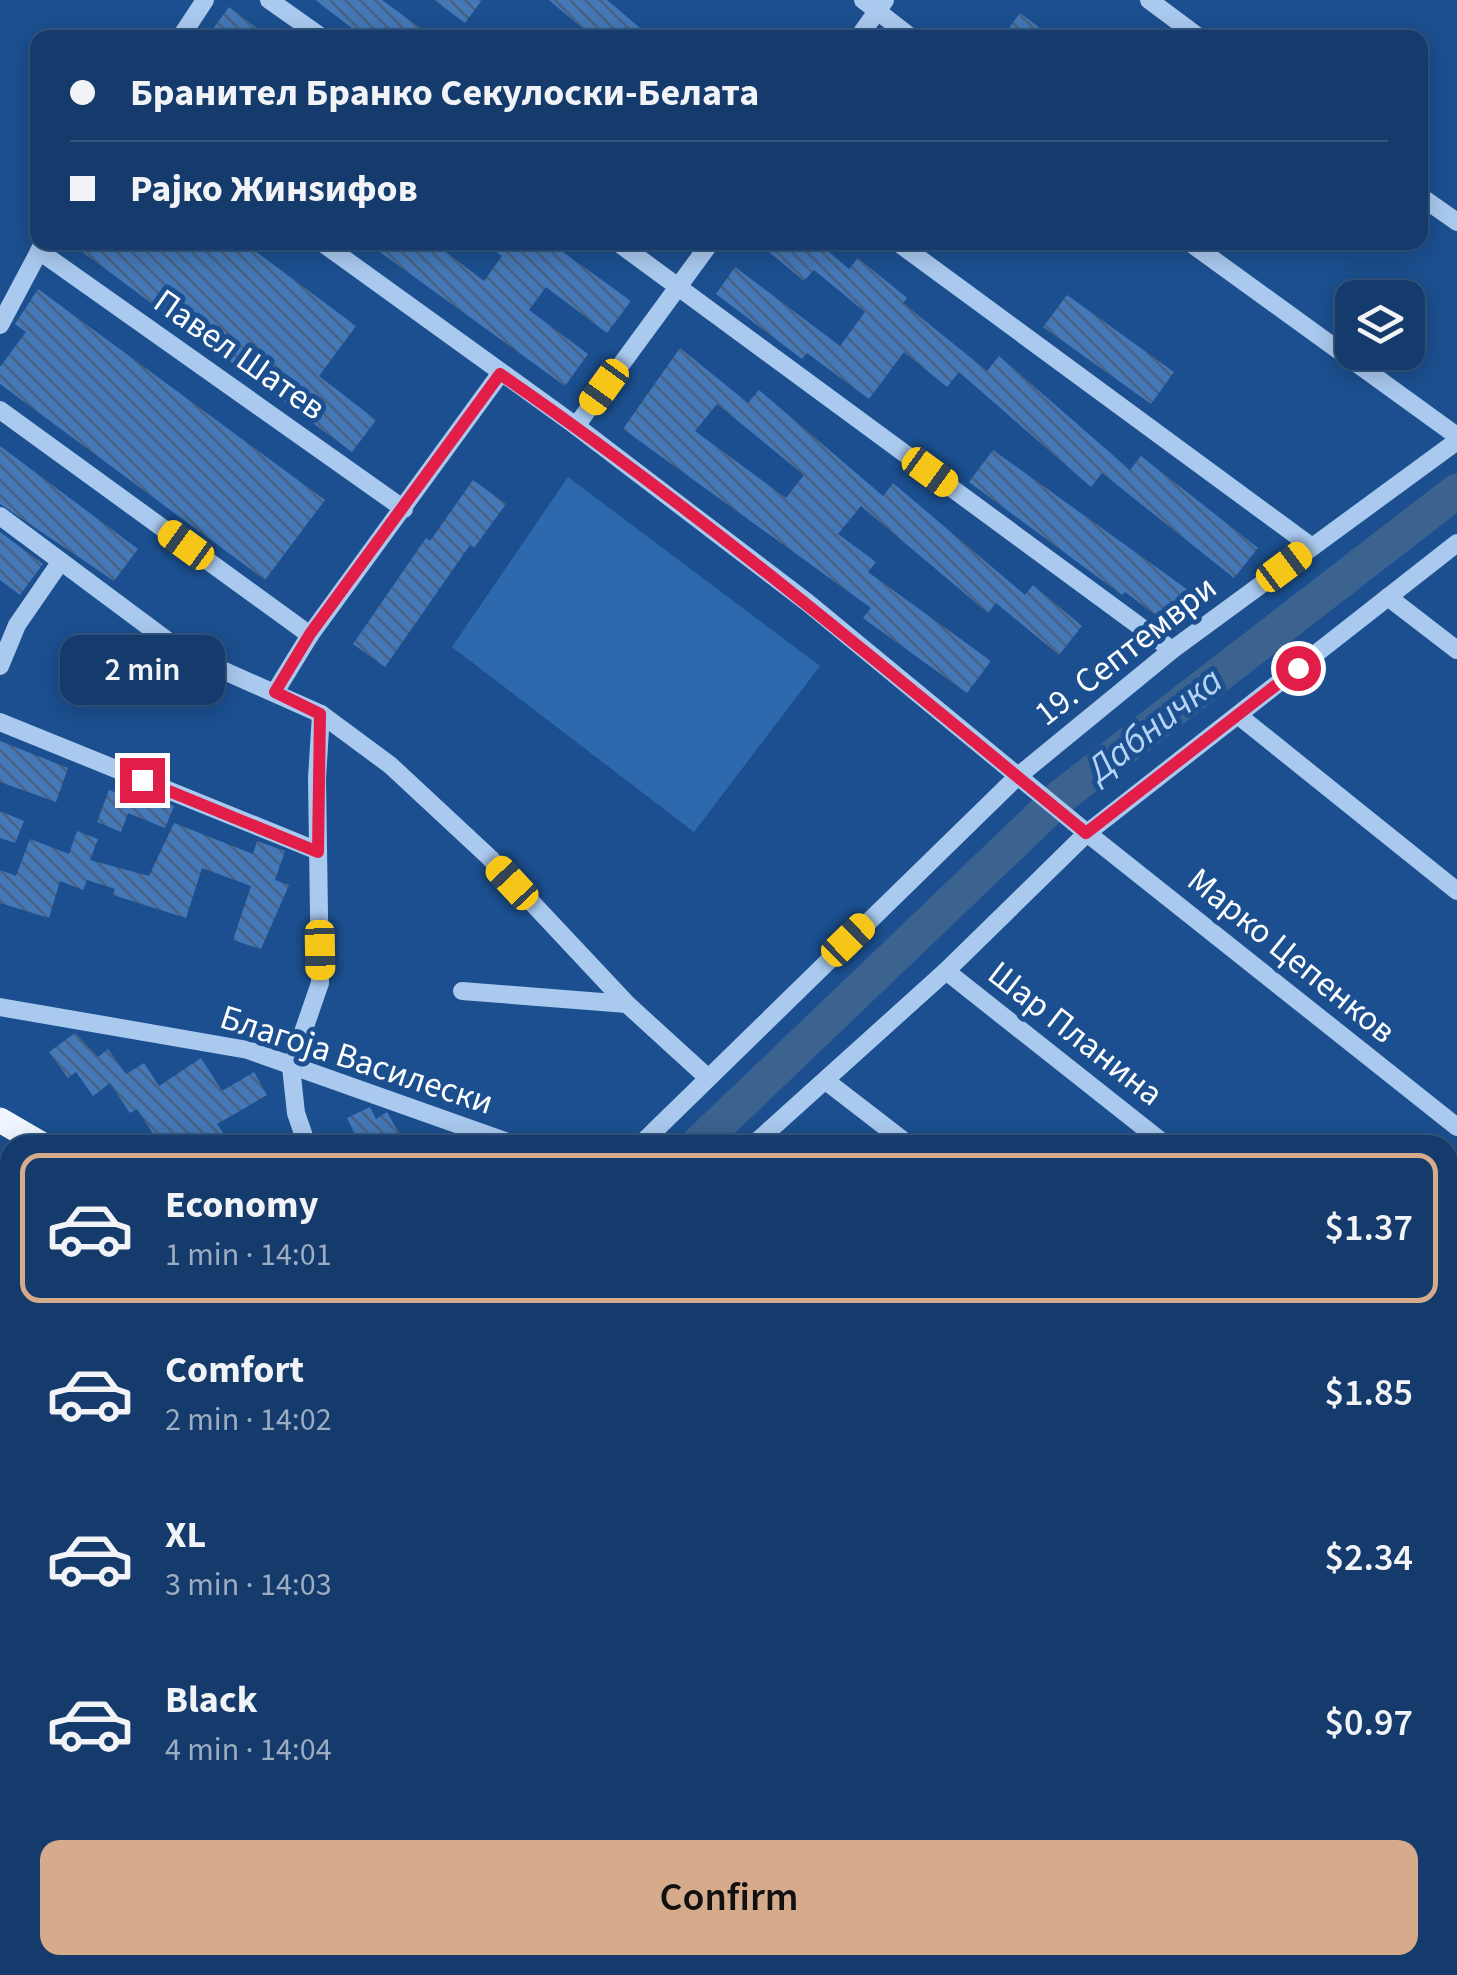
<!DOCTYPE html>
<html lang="en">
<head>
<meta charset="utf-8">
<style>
	body { margin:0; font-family:"Source Sans 3",sans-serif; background:#1d4271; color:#f1f3f6; height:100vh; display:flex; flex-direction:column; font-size:38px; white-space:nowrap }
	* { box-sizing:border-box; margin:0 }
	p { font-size:32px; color:#9dadc1 }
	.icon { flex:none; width:55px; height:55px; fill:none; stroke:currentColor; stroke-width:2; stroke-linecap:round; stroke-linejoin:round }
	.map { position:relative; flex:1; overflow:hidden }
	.side { position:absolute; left:0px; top:1135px; width:1458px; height:840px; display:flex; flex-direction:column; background:#143b6b; border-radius:30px 30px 0 0; box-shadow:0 5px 25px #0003,0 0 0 2px #33557e }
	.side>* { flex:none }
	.guide { position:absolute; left:30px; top:30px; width:1398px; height:220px; border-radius:20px; box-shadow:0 5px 25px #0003,0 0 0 2px #33557e; display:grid; align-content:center; height:220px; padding:0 40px; background:#143b6b }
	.controls { position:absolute; left:1335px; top:280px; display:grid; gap:20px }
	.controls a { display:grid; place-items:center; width:90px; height:90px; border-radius:20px; background:#143b6b; box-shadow:0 5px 25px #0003,0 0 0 2px #33557e; font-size:50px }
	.end { position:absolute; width:45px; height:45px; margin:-22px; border:12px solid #e11d48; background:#fff; box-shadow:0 0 0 5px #fff }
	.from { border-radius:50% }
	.bubble { position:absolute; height:70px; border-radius:20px; background:#143b6b; box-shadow:0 5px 25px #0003,0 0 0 2px #33557e; font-size:32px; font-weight:600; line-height:70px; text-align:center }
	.car { position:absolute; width:30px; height:60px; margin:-30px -15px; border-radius:12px; box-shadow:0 0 8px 2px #0007; background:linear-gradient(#f5c518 24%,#345 0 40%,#f5c518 0 76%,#345 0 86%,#f5c518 0) }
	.guide b { display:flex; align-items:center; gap:35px; height:95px; font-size:38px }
	.guide b+b { border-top:2px solid #33557e }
	.guide i { width:25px; height:25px; background:#f1f3f6 }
	ul { padding:18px 0 0; list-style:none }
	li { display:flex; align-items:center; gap:30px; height:150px; margin:0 20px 15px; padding:0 20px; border:5px solid transparent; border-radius:20px }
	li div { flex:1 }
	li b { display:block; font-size:38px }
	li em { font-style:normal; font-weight:600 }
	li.current { border-color:#d6ab8b }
	li>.icon { width:90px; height:90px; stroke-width:1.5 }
	.primary-button { display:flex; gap:20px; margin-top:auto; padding:20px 40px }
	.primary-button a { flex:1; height:115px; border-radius:20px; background:#d6ab8b; color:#111; font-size:40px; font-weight:600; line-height:115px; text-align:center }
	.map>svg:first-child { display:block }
</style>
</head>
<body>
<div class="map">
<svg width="1457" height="1975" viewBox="0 0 1457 1975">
	<defs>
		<pattern id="building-back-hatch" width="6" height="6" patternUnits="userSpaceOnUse" patternTransform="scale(2.5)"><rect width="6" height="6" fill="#4478b7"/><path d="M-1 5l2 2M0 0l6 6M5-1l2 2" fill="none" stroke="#486282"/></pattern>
	</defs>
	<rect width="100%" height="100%" fill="#1b4f8f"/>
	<!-- pitch -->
	<g fill="#2e69ad">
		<path d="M 568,477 L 820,666 L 694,832 L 452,647 Z"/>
		<path d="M 0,1396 L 10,1400 L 10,1575 L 0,1574 Z"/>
	</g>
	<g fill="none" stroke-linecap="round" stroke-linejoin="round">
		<!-- river -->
		<g stroke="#3c6290" stroke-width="35">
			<path d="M 697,1145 L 1063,795 L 1457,491"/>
			<path d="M 0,1672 L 10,1668"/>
		</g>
	</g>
	<!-- building -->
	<g fill="url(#building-back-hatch)" fill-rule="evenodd">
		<path d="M 315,0 L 382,0 L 434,38 L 365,38 Z"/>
		<path d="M 434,0 L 482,0 L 465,23 Z"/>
		<path d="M 549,0 L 607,0 L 652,38 L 594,38 Z"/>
		<path d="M 229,7 L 270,38 L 206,38 Z"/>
		<path d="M 1020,13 L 1053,38 L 1002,38 Z"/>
		<path d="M 69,242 L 243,242 L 356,326 L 319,376 L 376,420 L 352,452 Z"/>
		<path d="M 366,242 L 433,242 L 484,281 L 502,256 L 483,242 L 549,242 L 631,301 L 607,333 L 546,287 L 529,310 L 588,354 L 565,386 Z"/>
		<path d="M 757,242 L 817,242 L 849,269 L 858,258 L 907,298 L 903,303 L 987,371 L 999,356 L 1130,470 L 1141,456 L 1258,548 L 1234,578 L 1102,473 L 1091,487 L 959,372 L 947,387 L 904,352 L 869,399 L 807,353 L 802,359 L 716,294 L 735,267 L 840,346 L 865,312 L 814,270 L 804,281 Z"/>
		<path d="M 38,289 L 325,500 L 265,580 L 0,384 L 0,367 L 26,332 L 15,324 Z"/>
		<path d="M 1067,295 L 1174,372 L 1151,404 L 1043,327 Z"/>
		<path d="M 680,348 L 748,403 L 759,390 L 883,496 L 893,483 L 1025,595 L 1033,585 L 1082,626 L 1059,655 L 996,603 L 988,613 L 861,506 L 838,534 L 876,562 L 868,572 L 991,661 L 967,693 L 863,618 L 871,608 L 623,429 ZM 717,404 L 804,475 L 786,498 L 695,431 Z"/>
		<path d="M 0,446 L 138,549 L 114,581 L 0,504 Z"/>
		<path d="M 993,450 L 1202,600 L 1182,627 L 1177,631 L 1125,592 L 1122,595 L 969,482 Z"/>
		<path d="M 473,480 L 506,504 L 474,548 L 470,545 L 385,667 L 353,644 L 426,538 L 430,541 Z"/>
		<path d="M 0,532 L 43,564 L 20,595 L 0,580 Z"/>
		<path d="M 0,741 L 68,768 L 56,802 L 0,782 Z"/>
		<path d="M 109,790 L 136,800 L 140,792 L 174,806 L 165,828 L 128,813 L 121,832 L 97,822 Z"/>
		<path d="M 0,811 L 24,821 L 15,843 L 0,838 Z"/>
		<path d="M 174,823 L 253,854 L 257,841 L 285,851 L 275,880 L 289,885 L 261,949 L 233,940 L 251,886 L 202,868 L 186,918 L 113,895 L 115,889 L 87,880 L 83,890 L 60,881 L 49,918 L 0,903 L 0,870 L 16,876 L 30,839 L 69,854 L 77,831 L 98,839 L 90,860 L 149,876 Z"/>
		<path d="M 75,1033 L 98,1057 L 108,1049 L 126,1074 L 144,1063 L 159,1086 L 201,1058 L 222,1091 L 254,1072 L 267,1095 L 217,1124 L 232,1145 L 138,1145 L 152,1132 L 137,1109 L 130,1113 L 110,1083 L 93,1096 L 76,1072 L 68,1078 L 49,1052 Z"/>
		<path d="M 370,1107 L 376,1119 L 387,1112 L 406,1145 L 360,1145 L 347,1118 Z"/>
	</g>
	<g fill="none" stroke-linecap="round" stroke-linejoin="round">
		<!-- minor -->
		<g stroke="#a9c9ee" stroke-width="18">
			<path d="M 269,0 L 323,38"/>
			<path d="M 863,0 L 912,38"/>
			<path d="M 1149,0 L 1200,38"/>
			<path d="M 180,38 L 205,0"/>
			<path d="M 858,38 L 885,0"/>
			<path d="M 1420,196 L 1457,222"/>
			<path d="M 321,242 L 576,426 L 808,603 L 1087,833 L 1457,1127"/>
			<path d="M 617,242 L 1172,650"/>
			<path d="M 897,242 L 1312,547"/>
			<path d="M 1189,242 L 1457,436"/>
			<path d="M 39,251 L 404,509"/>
			<path d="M 0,325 L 44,242"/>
			<path d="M 0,410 L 310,635"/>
			<path d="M 576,426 L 711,242"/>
			<path d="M 0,516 L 184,653 L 321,714 L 390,765 L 490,858 L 627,1004 L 707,1077"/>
			<path d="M 1388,597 L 1457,650"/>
			<path d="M 0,666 L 17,625 L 59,564"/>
			<path d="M 275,692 L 310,635 L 500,374"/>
			<path d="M 1239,716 L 1457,891"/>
			<path d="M 0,722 L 318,851"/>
			<path d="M 946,971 L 1166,1145"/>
			<path d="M 462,991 L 627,1004"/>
			<path d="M 0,1007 L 248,1050 L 516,1145"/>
			<path d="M 826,1081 L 909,1145"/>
			<path d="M 307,1145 L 296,1113 L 291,1067 L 320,983 L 317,778 L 321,714"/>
			<path d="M 640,1145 L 1017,777 L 1172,650 L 1457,441"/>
			<path d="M 753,1145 L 946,971 L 1087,833 L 1457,543"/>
			<path d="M 0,1218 L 10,1219"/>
			<path d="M 1448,1324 L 1457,1312"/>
			<path d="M 1448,1353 L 1457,1361"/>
			<path d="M 1448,1665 L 1457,1678"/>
			<path d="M 0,1703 L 10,1700"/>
			<path d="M 0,1901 L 10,1903"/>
			<path d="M 190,1965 L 237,1975"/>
			<path d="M 297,1965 L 299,1975"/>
			<path d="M 476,1965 L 478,1975"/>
			<path d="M 736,1965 L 738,1975"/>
			<path d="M 924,1965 L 925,1975"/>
			<path d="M 1397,1965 L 1400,1975"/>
			<path d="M 54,1975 L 56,1965"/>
			<path d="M 1217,1975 L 1237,1965"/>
		</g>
		<!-- major -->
		<g stroke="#f0f6ff" stroke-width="25">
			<path d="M 0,1120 L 43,1145"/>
			<path d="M 1448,1829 L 1457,1828"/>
		</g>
	</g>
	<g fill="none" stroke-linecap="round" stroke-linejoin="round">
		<!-- route -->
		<path stroke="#e11d48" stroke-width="12" d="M 142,780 L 318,852 L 320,714 L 275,692 L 310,634 L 500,374 C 705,515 894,676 1086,833 L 1298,668"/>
	</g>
	<g text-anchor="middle" stroke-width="10" stroke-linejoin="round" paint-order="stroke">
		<!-- street labels -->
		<g font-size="35" fill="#fff" stroke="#1b4f8f">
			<text transform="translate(240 354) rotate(35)" y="12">Павел Шатев</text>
			<text transform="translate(1125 650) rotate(-38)" y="12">19. Септември</text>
			<text transform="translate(1292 955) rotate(39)" y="12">Марко Цепенков</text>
			<text transform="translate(1076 1033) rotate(38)" y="12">Шар Планина</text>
			<text transform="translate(357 1059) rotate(18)" y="12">Благоја Василески</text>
		</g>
		<!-- water labels -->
		<g font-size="38" font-style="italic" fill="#b5d3f5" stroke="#1b4f8f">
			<text transform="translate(1154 724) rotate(-38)" y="13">Дабничка</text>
		</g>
	</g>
</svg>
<div class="controls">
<a><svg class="icon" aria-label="layers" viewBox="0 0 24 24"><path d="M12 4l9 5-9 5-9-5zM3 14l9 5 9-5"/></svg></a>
</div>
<i class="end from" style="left:1298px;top:668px"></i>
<i class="end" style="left:142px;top:780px"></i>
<div class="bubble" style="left:60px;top:635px;width:165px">2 min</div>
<i class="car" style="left:604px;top:387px;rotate:216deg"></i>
<i class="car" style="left:930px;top:472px;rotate:126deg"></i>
<i class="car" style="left:186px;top:545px;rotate:306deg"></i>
<i class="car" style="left:1284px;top:567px;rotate:53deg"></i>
<i class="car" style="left:512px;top:883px;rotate:317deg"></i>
<i class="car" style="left:848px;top:940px;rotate:46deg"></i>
<i class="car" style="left:320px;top:950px;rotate:179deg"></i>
<div class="guide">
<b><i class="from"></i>Бранител Бранко Секулоски-Белата</b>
<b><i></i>Рајко Жинѕифов</b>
</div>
<section class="side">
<ul>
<li class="current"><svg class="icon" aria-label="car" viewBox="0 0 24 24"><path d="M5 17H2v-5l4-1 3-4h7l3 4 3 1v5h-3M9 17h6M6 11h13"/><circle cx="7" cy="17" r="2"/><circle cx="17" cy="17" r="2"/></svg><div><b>Economy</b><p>1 min · 14:01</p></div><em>$1.37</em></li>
<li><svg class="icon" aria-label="car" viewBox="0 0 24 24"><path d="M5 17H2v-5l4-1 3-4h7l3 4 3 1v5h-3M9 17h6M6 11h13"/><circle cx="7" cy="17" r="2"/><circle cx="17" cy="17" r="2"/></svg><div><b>Comfort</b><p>2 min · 14:02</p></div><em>$1.85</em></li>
<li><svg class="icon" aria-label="car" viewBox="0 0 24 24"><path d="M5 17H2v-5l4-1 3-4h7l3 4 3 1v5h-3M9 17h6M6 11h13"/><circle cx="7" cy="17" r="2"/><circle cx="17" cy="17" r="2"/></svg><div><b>XL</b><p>3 min · 14:03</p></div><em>$2.34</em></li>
<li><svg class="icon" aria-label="car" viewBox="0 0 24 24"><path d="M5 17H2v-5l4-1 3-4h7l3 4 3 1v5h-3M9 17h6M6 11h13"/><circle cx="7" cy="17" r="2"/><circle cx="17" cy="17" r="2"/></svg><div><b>Black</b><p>4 min · 14:04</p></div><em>$0.97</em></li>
</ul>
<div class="primary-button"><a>Confirm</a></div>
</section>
</div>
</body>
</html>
